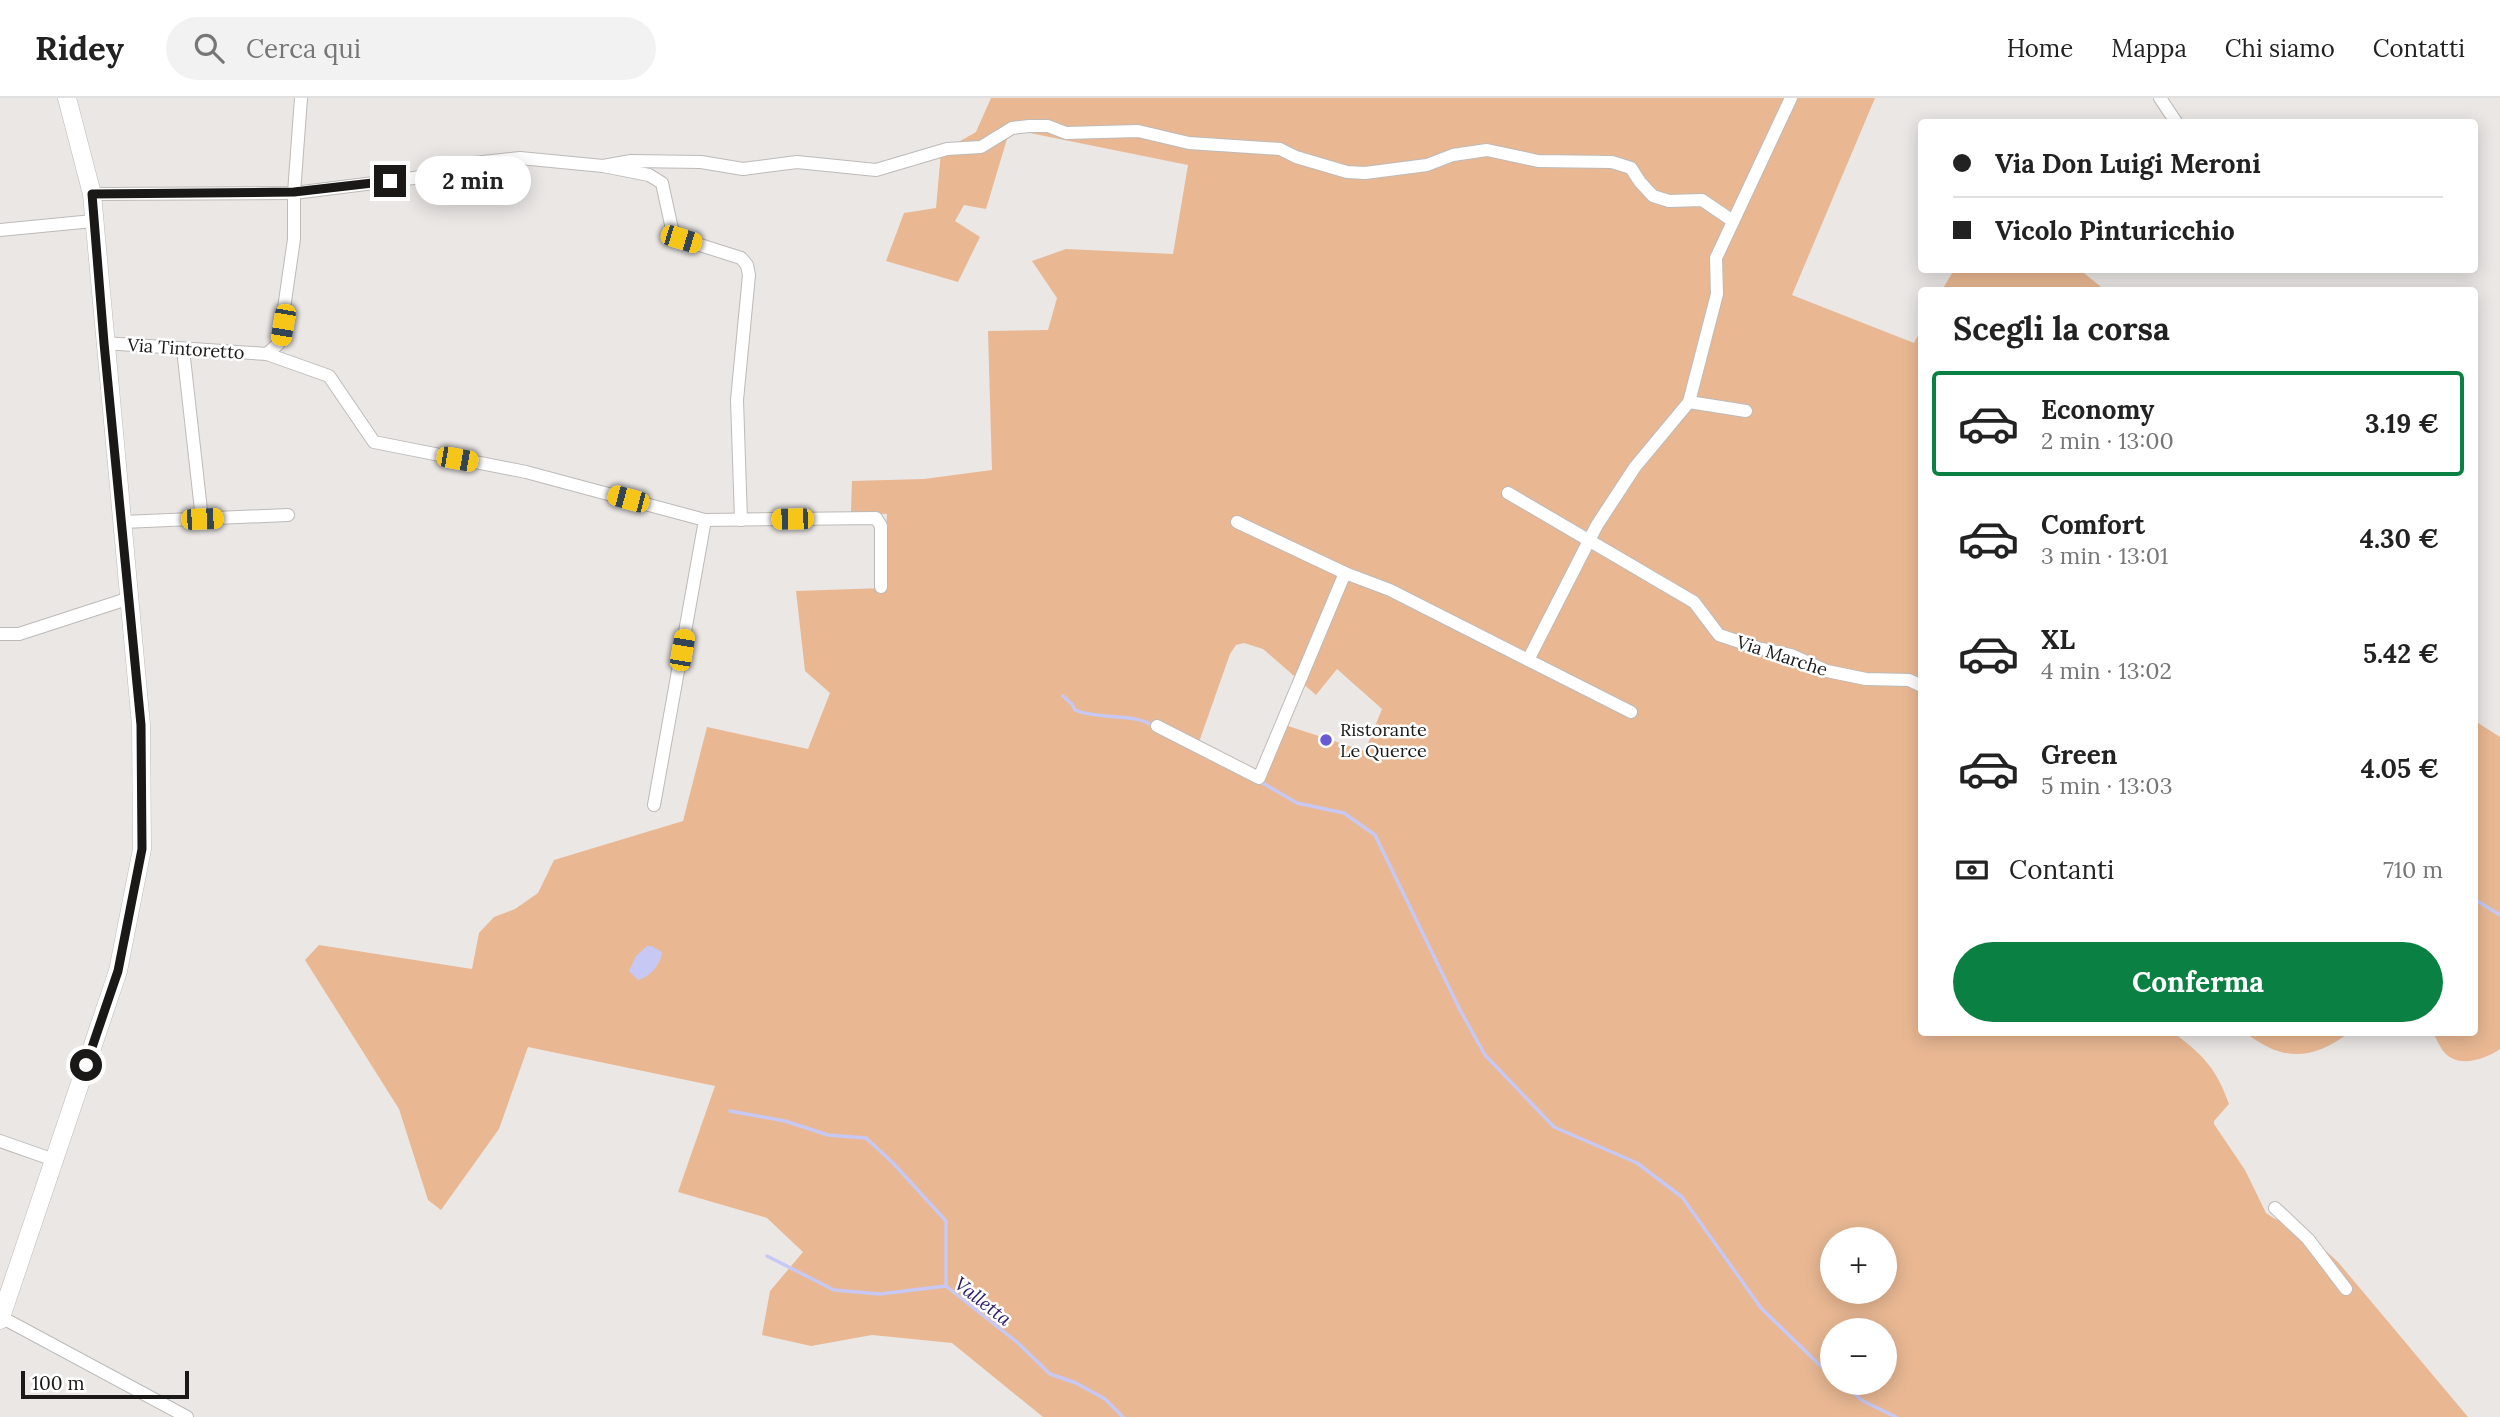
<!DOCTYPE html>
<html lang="it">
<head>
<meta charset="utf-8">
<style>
	body { margin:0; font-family:Lora,serif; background:#f2f2f2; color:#222; height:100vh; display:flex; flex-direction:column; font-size:26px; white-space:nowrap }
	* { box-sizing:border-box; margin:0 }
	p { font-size:23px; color:#767676 }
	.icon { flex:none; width:38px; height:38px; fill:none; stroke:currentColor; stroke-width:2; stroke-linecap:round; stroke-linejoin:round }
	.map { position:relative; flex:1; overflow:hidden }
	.drawer { position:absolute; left:1918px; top:189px; width:560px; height:749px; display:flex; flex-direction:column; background:#fff; border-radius:7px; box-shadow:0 4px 18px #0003 }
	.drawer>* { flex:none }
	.banner { position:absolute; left:1918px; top:21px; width:560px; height:154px; border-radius:7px; box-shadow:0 4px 18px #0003; display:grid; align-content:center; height:154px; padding:0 35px; background:#fff }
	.fabs { position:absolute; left:1820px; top:1129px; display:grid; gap:14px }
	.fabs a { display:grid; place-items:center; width:77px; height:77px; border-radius:50%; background:#fff; box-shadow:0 4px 18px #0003; font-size:35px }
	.scale { position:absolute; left:21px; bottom:18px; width:168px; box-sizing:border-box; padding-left:7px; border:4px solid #1a1918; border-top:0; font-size:19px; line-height:24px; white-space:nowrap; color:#1a1918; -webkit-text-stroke:5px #fff; paint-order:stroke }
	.end { position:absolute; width:32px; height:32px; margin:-16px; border:9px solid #1a1918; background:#fff; box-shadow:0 0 0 4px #fff }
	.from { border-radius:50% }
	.bubble { position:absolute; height:49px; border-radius:24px; background:#fff; box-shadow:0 4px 18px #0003; font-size:23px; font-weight:800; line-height:49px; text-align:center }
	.car { position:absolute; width:21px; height:42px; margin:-21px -10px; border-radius:9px; box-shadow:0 0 5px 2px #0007; background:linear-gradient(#f5c518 24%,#345 0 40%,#f5c518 0 76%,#345 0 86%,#f5c518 0) }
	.banner b { display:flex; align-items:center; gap:24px; height:66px; font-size:26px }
	.banner b+b { border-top:2px solid #e0e0e0 }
	.banner i { width:18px; height:18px; background:#222 }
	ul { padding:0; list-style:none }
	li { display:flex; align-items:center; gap:21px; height:105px; margin:0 14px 10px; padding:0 21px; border:4px solid transparent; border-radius:7px }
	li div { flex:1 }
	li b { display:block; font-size:26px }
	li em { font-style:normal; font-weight:800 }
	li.selected { border-color:#0b8043 }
	li>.icon { width:63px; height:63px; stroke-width:1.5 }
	h2 { padding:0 35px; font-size:32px; line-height:84px }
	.pay { display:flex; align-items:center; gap:18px; height:77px; padding:0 35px; font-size:26px }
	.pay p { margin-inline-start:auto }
	.action { display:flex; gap:14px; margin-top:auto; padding:14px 35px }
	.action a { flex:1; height:80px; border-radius:42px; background:#0b8043; color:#fff; font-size:28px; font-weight:800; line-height:80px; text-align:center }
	header { display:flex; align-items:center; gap:42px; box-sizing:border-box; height:98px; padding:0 35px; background:#fff; border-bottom:2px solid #e0e0e0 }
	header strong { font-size:33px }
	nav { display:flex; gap:38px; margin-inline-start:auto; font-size:24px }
	.search { width:490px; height:63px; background:#f2f2f2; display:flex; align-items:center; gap:18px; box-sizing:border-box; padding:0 24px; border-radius:38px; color:#767676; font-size:26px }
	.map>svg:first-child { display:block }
</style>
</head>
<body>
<header>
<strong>Ridey</strong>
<div class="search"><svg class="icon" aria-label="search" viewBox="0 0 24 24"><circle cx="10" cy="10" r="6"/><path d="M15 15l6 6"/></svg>Cerca qui</div>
<nav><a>Home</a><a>Mappa</a><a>Chi siamo</a><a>Contatti</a></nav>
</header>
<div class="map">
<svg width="2500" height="1319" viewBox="0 0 2500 1319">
	<rect width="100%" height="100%" fill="#eae7e5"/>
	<!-- green -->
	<g fill="#e9b893" fill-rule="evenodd">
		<path d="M 991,0 L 1875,0 L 1792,197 L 1914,245 L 1921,232 L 1922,934 L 2174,935 C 2204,958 2216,970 2229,1006 L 2214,1023 L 2214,1026 L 2245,1072 L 2266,1115 L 2275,1121 L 2296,1126 L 2338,1164 L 2468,1319 L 1043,1319 L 952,1245 L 872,1237 L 811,1248 L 762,1237 L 770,1193 L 803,1154 L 767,1120 L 678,1094 L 715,988 L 528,949 L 499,1031 L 441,1112 L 428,1102 L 399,1011 L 305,862 L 319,847 L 472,871 L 479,835 L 494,819 L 515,811 L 538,795 L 554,762 L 683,723 L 707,629 L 808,651 L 830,595 L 805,573 L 796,493 L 883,490 L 887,416 L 851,414 L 852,383 L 924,381 L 992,372 L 988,233 L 1048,232 L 1057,200 L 1032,163 L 1066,151 L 1173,156 L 1188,67 L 1010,31 L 986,111 L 964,107 L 955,123 L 980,139 L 958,184 L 886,163 L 904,115 L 936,110 L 941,54 L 976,34 ZM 1244,545 L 1263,551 L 1316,597 L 1337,571 L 1382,611 L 1365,653 L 1288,628 L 1256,676 L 1199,644 L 1230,556 L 1236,547 ZM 1832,1141 L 1885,1141 L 1885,1194 L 1832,1194 ZM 1832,1232 L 1885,1232 L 1885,1284 L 1832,1284 Z"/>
		<path d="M 1954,172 L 2080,172 L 2105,192 L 1942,192 Z"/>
		<path d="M 2475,623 L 2500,639 L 2500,951 C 2486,961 2458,971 2444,954 C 2439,948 2437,940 2432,935 L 2474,934 Z"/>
		<path d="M 2246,935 L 2349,935 C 2312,962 2283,964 2246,935 Z"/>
	</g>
	<!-- water -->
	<path fill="#c7c8f3" d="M 647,848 L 652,848 L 662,854 C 661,866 650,879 638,882 L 629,873 L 636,858 Z"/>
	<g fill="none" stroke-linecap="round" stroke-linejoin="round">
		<!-- stream -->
		<g stroke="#c7c8f3" stroke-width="3.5">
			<path d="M 1063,598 L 1072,606 L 1075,612 C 1097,622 1140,615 1154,629"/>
			<path d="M 1261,684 L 1297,705 L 1344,715 L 1375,737 L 1460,912 L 1485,957 L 1554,1029 L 1637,1065 L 1682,1099 L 1761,1210 L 1832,1279"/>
			<path d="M 2474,801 L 2500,817"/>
			<path d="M 730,1013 L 785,1023 L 828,1037 L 866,1040 L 893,1065 L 946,1123 L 946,1188"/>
			<path d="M 767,1158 L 834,1192 L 880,1196 L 946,1188 L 1018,1245 L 1050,1276 L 1076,1285 L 1105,1301 L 1123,1319"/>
			<path d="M 1840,1284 L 1863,1303 L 1896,1319"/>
		</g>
		<!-- street casing -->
		<g stroke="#bdbab8" stroke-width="14">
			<g id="street">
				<path d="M 2160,0 L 2176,24"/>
				<path d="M 603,68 L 631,63 L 701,64 L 743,71 L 797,64 L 876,72 L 947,51 L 981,49 L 1012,30 L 1029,28 L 1048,28 L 1066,35 L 1138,33 L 1189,45 L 1280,51 L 1296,59 L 1347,74 L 1365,75 L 1427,67 L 1453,57 L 1487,52 L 1538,63 L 1612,64 L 1631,70 L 1640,84 L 1653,98 L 1669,103 L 1702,102 L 1733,123"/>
				<path d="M 92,96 L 294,95 L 414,80 L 474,65 L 520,60 L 603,68 L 649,77 L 662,85 L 672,131 L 681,141 L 741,160 L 747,167 L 749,177 L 737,302 L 741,422"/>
				<path d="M 0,132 L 93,123"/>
				<path d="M 104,245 L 267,256 L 279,245 L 294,141 L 294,95 L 301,0"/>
				<path d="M 183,251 L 202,421"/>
				<path d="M 267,256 L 329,278 L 374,344 L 526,374 L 705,422 L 876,420 L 881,428 L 881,489"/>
				<path d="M 1689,304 L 1746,313"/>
				<path d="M 1508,395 L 1694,504 L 1719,537 L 1758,550 L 1791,557 L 1827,573 L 1866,581 L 1909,582 L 1922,588"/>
				<path d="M 123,424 L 288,417"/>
				<path d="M 1237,424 L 1345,475"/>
				<path d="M 0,536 L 19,536 L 130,500"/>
				<path d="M 1528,562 L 1631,614"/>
				<path d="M 1157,628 L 1259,680 L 1345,475 L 1390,492 L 1528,562 L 1597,427 L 1635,369 L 1689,304 L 1717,196 L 1716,160 L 1791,0"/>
				<path d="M 654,707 L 705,422"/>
				<path d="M 0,1043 L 54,1062"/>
				<path d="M 2275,1110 L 2308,1141 L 2346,1191"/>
				<path d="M 1,1219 L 187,1319"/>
			</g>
		</g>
		<!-- secondary casing -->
		<g stroke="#bdbab8" stroke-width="19">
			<path id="secondary" d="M 0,1222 L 118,873 L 142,751 L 141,627 L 92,96 L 67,0"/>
		</g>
		<!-- street -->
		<use href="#street" stroke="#fff" stroke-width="12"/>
		<!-- secondary -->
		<use href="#secondary" stroke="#fff" stroke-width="18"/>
	</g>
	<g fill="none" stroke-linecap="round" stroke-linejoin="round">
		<!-- route -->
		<path stroke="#1a1918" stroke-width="9" d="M 86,967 L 118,873 L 142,751 L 141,627 L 104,245 L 92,96 L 294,94 L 390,83"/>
	</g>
	<!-- markers -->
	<circle fill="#675ad3" stroke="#fff" stroke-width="2.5" cx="1326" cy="642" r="7"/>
	<g text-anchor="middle" stroke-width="5" stroke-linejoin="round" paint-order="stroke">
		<!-- street labels -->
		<g font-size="18" fill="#1a1918" stroke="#fff">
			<text transform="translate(186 251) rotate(4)" y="6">Via Tintoretto</text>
			<text transform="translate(1782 558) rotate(18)" y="6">Via Marche</text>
		</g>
		<!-- poi labels -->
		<g font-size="18" fill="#1a1918" stroke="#fff" text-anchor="start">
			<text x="1340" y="638">Ristorante<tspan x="1340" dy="21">Le Querce</tspan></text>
		</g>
		<!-- water labels -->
		<g font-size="19" font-style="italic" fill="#281868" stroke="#fff">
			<text transform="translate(983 1203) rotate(38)" y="7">Valletta</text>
		</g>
	</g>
</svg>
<div class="fabs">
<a>+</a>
<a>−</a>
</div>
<div class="scale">100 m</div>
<i class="end from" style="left:86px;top:967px"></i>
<i class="end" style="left:390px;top:83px"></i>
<div class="bubble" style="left:415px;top:58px;width:116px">2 min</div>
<i class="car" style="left:681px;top:141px;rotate:107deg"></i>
<i class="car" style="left:283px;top:227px;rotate:190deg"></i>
<i class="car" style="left:457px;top:361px;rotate:100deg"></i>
<i class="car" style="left:628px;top:401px;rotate:285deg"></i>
<i class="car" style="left:202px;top:421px;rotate:88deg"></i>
<i class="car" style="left:792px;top:421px;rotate:269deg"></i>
<i class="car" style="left:682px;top:552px;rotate:10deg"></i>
<div class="banner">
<b><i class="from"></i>Via Don Luigi Meroni</b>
<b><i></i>Vicolo Pinturicchio</b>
</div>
<section class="drawer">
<h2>Scegli la corsa</h2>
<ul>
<li class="selected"><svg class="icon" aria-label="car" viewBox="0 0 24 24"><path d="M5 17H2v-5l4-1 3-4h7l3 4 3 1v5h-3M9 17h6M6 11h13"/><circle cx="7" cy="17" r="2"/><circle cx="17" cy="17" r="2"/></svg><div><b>Economy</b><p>2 min · 13:00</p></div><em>3.19 €</em></li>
<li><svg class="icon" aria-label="car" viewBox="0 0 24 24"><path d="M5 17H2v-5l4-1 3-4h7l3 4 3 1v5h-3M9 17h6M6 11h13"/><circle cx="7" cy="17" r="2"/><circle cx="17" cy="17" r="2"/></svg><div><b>Comfort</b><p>3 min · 13:01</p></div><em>4.30 €</em></li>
<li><svg class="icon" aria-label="car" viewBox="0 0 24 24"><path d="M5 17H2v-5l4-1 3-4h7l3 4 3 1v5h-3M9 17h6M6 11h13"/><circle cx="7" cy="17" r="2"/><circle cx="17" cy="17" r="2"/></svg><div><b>XL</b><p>4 min · 13:02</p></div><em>5.42 €</em></li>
<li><svg class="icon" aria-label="car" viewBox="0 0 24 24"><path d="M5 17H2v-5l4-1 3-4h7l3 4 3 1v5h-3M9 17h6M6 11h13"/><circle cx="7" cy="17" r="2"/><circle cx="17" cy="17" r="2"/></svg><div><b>Green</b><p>5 min · 13:03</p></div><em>4.05 €</em></li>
</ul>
<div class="pay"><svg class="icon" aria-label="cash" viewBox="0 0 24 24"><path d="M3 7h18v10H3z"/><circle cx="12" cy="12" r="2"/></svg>Contanti<p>710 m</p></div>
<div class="action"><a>Conferma</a></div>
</section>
</div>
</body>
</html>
